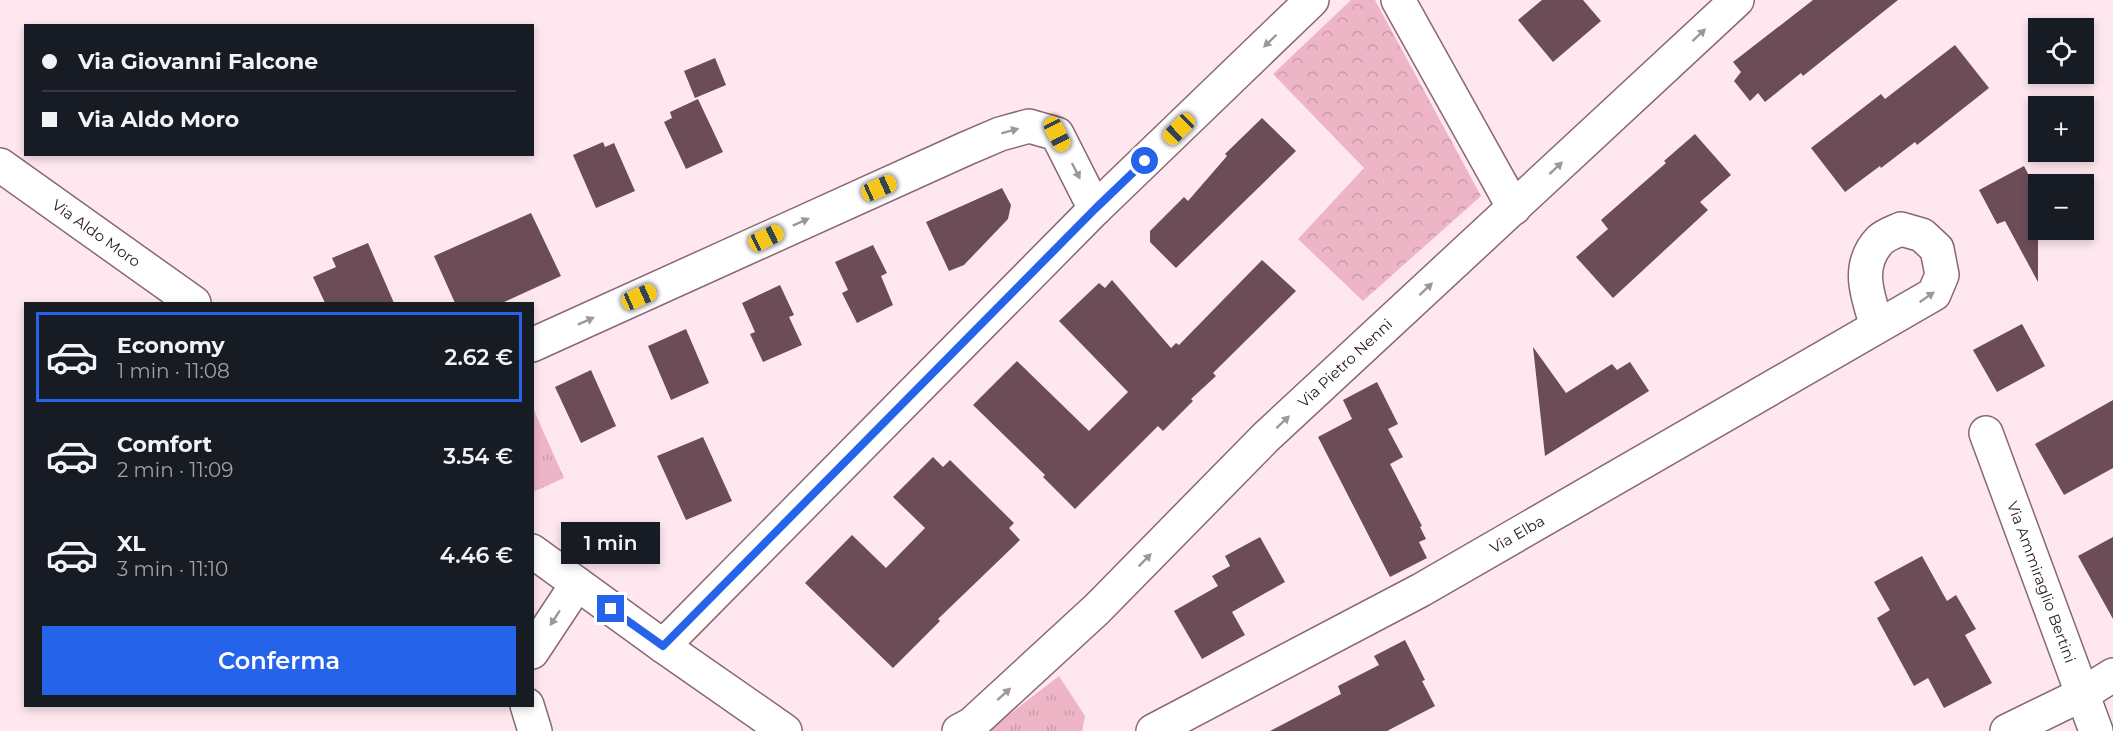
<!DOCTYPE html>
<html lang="it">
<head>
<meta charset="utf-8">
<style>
	body { margin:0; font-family:Montserrat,sans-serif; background:#242831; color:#f1f3f6; height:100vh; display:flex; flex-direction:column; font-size:22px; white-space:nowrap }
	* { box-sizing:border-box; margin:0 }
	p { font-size:20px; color:#9ea1a6 }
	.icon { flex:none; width:33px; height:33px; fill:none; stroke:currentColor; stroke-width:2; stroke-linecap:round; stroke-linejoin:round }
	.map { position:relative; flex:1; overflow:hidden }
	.drawer { position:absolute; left:24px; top:302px; width:510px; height:405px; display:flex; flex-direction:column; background:#171b24; border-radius:0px; box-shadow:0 3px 9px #0003 }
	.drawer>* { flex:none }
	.guide { position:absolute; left:24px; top:24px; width:510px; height:132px; border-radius:0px; box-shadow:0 3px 9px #0003; display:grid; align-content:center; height:132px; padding:0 18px; background:#171b24 }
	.buttons { position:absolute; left:2028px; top:18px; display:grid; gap:12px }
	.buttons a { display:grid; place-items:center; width:66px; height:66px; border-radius:0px; background:#171b24; box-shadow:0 3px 9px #0003; font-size:30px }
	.end { position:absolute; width:27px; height:27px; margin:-14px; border:8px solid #2563eb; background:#fff; box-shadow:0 0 0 3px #fff }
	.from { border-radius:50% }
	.bubble { position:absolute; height:42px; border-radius:0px; background:#171b24; box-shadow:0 3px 9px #0003; font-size:20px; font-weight:600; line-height:42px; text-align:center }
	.car { position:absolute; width:18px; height:36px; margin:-18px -9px; border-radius:8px; box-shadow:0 0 4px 2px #0007; background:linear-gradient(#f5c518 24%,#345 0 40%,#f5c518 0 76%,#345 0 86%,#f5c518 0) }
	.guide b { display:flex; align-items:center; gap:21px; height:57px; font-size:22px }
	.guide b+b { border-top:2px solid #363941 }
	.guide i { width:15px; height:15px; background:#f1f3f6 }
	ul { padding:10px 0 0; list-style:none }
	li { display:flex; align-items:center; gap:18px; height:90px; margin:0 12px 9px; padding:0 6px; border:3px solid transparent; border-radius:0px }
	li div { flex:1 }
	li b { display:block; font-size:22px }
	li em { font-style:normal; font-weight:600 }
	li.on { border-color:#2563eb }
	li>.icon { width:54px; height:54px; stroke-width:1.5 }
	.action { display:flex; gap:12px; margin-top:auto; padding:12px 18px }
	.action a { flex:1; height:69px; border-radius:0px; background:#2563eb; color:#fff; font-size:24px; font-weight:600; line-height:69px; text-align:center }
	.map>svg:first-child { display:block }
</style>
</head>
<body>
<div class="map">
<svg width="2113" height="731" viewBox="0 0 2113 731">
	<defs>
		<pattern id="grass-tufts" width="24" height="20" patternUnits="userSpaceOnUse" patternTransform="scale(1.5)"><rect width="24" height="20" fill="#eeb5c7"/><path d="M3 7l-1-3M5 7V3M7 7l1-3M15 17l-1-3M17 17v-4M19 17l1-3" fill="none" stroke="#cc9baa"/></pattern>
		<pattern id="park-crowns" width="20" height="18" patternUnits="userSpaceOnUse" patternTransform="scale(1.5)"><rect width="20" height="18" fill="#eeb5c7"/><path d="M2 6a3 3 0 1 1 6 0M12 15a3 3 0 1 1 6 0" fill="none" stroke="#cc9baa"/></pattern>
	</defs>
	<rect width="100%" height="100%" fill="#fee7ee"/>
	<!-- grass -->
	<g fill="url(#grass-tufts)">
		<path d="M 532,406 L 564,478 L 533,492 L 532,492 Z"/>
		<path d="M 1059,676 L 1085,716 L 1082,731 L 988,731 Z"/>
	</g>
	<!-- park -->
	<path fill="url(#park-crowns)" d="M 1351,0 L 1375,0 L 1481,196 L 1363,301 L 1298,239 L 1364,168 L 1273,74 Z"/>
	<!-- building -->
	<g fill="#6c4d57">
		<path d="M 1542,0 L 1583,0 L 1601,21 L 1553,62 L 1518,20 Z"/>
		<path d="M 1813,0 L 1898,0 L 1803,76 L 1801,73 L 1765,102 L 1758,93 L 1750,101 L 1734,81 L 1741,72 L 1733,62 Z"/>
		<path d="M 1955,45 L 1989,88 L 1917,145 L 1915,142 L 1881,168 L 1880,166 L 1845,192 L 1811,148 L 1881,94 L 1885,99 Z"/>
		<path d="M 715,58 L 726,85 L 695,98 L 684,71 Z"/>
		<path d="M 698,99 L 723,152 L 686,169 L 664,122 L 672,118 L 670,112 Z"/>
		<path d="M 1262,118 L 1296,151 L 1176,268 L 1150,242 L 1150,231 L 1184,197 L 1188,201 L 1227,156 L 1225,154 Z"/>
		<path d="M 1695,134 L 1731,175 L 1700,202 L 1708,210 L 1613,298 L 1576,257 L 1608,229 L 1601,220 L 1666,163 L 1664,161 Z"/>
		<path d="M 603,142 L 605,147 L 614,143 L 635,191 L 596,208 L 573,155 Z"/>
		<path d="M 2024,166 L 2038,193 L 2038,282 L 2005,221 L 1997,224 L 1979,190 Z"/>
		<path d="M 1002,188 L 1011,205 L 1008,219 L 964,265 L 949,271 L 926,222 Z"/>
		<path d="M 531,213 L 561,276 L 502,303 L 455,303 L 434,256 Z"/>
		<path d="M 368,243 L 394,303 L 325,303 L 313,277 L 336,267 L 332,258 Z"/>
		<path d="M 873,245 L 887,273 L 881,276 L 893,305 L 857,323 L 842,293 L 848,290 L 835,262 Z"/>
		<path d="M 1262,260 L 1296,291 L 1213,373 L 1216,376 L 1191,399 L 1193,401 L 1163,431 L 1158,426 L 1075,509 L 1043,477 L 1045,475 L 973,405 L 1017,361 L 1089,431 L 1128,392 L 1059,321 L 1099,283 L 1105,288 L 1112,280 L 1171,348 L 1176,343 L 1179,345 Z"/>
		<path d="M 780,285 L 794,315 L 789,317 L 802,345 L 763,362 L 750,334 L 755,332 L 742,303 Z"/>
		<path d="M 2022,324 L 2045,366 L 1997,392 L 1973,350 Z"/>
		<path d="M 686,329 L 709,383 L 671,400 L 648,346 Z"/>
		<path d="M 1533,347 L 1566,393 L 1612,364 L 1617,370 L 1630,362 L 1649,391 L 1545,456 Z"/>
		<path d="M 591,370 L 616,426 L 581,443 L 555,387 Z"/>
		<path d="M 1377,382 L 1398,424 L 1388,429 L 1403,457 L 1390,464 L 1422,526 L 1420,527 L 1426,539 L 1419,542 L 1427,558 L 1390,577 L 1318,437 L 1352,419 L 1343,400 Z"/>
		<path d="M 2113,400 L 2113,468 L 2064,495 L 2035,444 Z"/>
		<path d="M 703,437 L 732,501 L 686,520 L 657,456 Z"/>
		<path d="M 933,457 L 943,467 L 950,460 L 1014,523 L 1009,528 L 1020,540 L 938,619 L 940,621 L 893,668 L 805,583 L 852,535 L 886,568 L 925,528 L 893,497 Z"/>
		<path d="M 1260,537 L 1285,582 L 1232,612 L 1245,635 L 1202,659 L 1174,611 L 1218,586 L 1212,576 L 1230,566 L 1225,556 Z"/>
		<path d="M 2113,537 L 2113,619 L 2078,556 Z"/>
		<path d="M 1922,556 L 1947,601 L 1956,595 L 1976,629 L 1965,635 L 1992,683 L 1944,708 L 1928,678 L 1914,686 L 1877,618 L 1890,610 L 1874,582 Z"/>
		<path d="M 1405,640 L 1425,680 L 1422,681 L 1435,706 L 1387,731 L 1270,731 L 1341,694 L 1338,686 L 1379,665 L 1374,656 Z"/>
	</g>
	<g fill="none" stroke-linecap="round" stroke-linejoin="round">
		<!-- minor casing -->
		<g stroke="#896872" stroke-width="36">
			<g id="minor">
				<path d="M 1398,0 L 1514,208"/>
				<path id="s1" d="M 0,165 L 194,303"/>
				<path d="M 532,345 L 965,149 L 1000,134 L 1029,126 L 1057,134 L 1095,209"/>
				<path id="s2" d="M 1986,433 L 2096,731"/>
				<path d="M 532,551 L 663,646 L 785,731"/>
				<path d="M 663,646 L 1095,209 L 1312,0"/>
				<path d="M 532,652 L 577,584"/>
				<path d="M 527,705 L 535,731"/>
				<path id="s3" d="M 959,731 L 972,724 L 1097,609 L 1266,437 L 1737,0"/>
				<path id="s4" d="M 1153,731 L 1421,590 L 1934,294 L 1942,275 L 1937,249 L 1922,235 L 1901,229 C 1894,232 1885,235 1880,240 C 1855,266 1868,297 1877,326"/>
				<path d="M 2007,731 L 2081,695 L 2113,675"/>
			</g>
		</g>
		<!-- minor -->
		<use href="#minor" stroke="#fff" stroke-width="33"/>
	</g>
	<!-- one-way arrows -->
	<defs><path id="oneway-solid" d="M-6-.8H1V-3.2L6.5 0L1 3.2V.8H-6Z" transform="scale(1.5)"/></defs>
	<g fill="#9d9799">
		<use href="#oneway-solid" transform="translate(1699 35) rotate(-43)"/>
		<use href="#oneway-solid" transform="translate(1270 41) rotate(136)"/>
		<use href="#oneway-solid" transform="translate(1010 131) rotate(-15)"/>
		<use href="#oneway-solid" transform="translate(1556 168) rotate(-43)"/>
		<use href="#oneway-solid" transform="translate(1076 171) rotate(63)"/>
		<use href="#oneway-solid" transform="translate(801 222) rotate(-24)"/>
		<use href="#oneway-solid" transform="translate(1426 289) rotate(-43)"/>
		<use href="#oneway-solid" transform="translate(1927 297) rotate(-35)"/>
		<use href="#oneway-solid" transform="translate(586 321) rotate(-24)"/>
		<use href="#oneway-solid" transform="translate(1283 422) rotate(-43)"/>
		<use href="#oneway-solid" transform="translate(1145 560) rotate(-45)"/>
		<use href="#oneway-solid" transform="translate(555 618) rotate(123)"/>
		<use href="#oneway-solid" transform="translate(1004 694) rotate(-42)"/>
	</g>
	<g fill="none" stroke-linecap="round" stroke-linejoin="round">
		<!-- route -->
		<path stroke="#2563eb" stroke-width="8" d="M 611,609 L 663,646 L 1095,209 L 1145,161"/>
	</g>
	<g text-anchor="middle" stroke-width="6" stroke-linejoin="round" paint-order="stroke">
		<!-- street labels -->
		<g font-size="15" fill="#25181c" stroke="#fbfbfb">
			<text dy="5" stroke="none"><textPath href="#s1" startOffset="118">Via Aldo Moro</textPath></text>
			<text dy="5" stroke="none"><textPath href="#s3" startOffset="534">Via Pietro Nenni</textPath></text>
			<text dy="5" stroke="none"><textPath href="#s4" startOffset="414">Via Elba</textPath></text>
			<text dy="5" stroke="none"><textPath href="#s2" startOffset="159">Via Ammiraglio Bertini</textPath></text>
		</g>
	</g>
</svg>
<div class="buttons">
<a><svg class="icon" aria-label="locate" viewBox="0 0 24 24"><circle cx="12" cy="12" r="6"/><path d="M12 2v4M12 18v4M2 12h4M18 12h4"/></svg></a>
<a>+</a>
<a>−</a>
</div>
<i class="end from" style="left:1145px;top:161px"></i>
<i class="end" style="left:611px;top:609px"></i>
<div class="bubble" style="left:561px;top:522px;width:99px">1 min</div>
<i class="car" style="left:1179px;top:129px;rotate:226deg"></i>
<i class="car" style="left:1057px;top:134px;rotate:153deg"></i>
<i class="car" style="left:879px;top:188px;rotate:66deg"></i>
<i class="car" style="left:766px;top:238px;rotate:65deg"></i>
<i class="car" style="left:639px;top:297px;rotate:66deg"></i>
<div class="guide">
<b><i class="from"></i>Via Giovanni Falcone</b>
<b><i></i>Via Aldo Moro</b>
</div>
<section class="drawer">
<ul>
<li class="on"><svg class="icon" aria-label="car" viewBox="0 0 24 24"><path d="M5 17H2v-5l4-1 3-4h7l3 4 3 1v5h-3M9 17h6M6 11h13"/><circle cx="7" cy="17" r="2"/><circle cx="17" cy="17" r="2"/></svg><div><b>Economy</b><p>1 min · 11:08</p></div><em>2.62 €</em></li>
<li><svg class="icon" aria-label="car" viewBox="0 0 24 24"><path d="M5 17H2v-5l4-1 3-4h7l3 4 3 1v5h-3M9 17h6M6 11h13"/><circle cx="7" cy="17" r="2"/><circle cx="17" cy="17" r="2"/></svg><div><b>Comfort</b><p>2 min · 11:09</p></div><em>3.54 €</em></li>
<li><svg class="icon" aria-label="car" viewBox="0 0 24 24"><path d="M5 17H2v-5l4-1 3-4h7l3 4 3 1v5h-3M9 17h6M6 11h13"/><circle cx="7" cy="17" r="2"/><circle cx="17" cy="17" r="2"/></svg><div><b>XL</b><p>3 min · 11:10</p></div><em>4.46 €</em></li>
</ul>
<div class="action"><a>Conferma</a></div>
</section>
</div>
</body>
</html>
